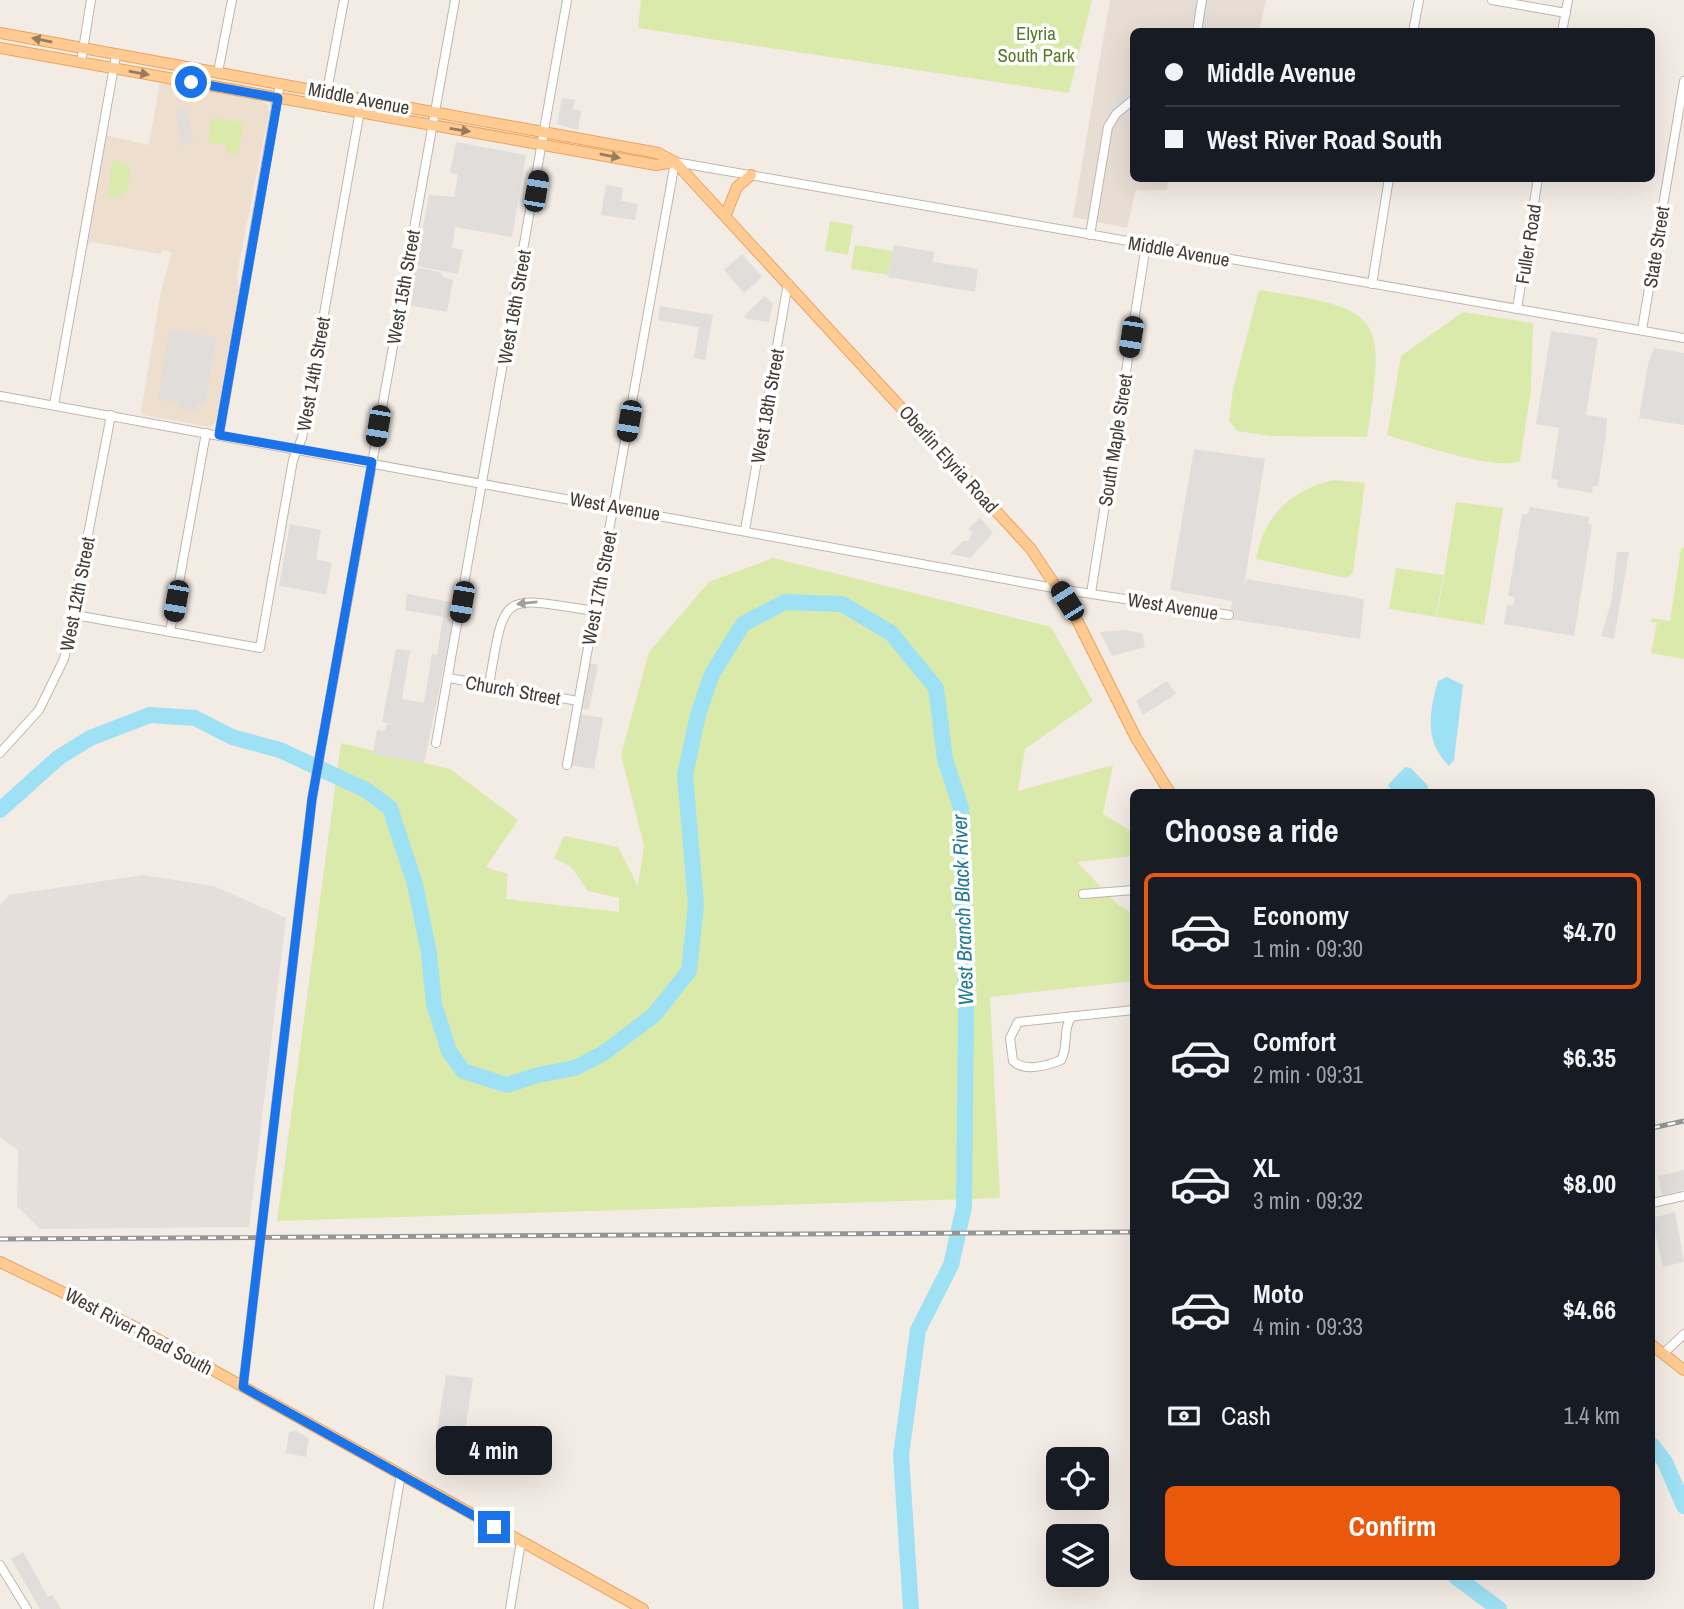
<!DOCTYPE html>
<html lang="en">
<head>
<meta charset="utf-8">
<style>
	body { margin:0; font-family:"Archivo Narrow",sans-serif; background:#242831; color:#f1f3f6; height:100vh; display:flex; flex-direction:column; font-size:26px; white-space:nowrap }
	* { box-sizing:border-box; margin:0 }
	p { font-size:23px; color:#9ea1a6 }
	.icon { flex:none; width:38px; height:38px; fill:none; stroke:currentColor; stroke-width:2; stroke-linecap:round; stroke-linejoin:round }
	.map { position:relative; flex:1; overflow:hidden }
	.details { position:absolute; left:1130px; top:789px; width:525px; height:791px; display:flex; flex-direction:column; background:#171b24; border-radius:10px; box-shadow:0 7px 28px #0002 }
	.details>* { flex:none }
	.guide { position:absolute; left:1130px; top:28px; width:525px; height:154px; border-radius:10px; box-shadow:0 7px 28px #0002; display:grid; align-content:center; height:154px; padding:0 35px; background:#171b24 }
	.tools { position:absolute; left:1046px; top:1447px; display:grid; gap:14px }
	.tools a { display:grid; place-items:center; width:63px; height:63px; border-radius:10px; background:#171b24; box-shadow:0 7px 28px #0002; font-size:35px }
	.end { position:absolute; width:32px; height:32px; margin:-16px; border:9px solid #1a73e8; background:#fff; box-shadow:0 0 0 4px #fff }
	.from { border-radius:50% }
	.bubble { position:absolute; height:49px; border-radius:10px; background:#171b24; box-shadow:0 7px 28px #0002; font-size:23px; font-weight:700; line-height:49px; text-align:center }
	.car { position:absolute; width:21px; height:42px; margin:-21px -10px; border-radius:9px; box-shadow:0 0 5px 2px #0007; background:linear-gradient(#222 24%,#8ab4d8 0 40%,#222 0 76%,#8ab4d8 0 86%,#222 0) }
	.guide b { display:flex; align-items:center; gap:24px; height:66px; font-size:26px }
	.guide b+b { border-top:2px solid #363941 }
	.guide i { width:18px; height:18px; background:#f1f3f6 }
	ul { padding:0; list-style:none }
	li { display:flex; align-items:center; gap:21px; height:116px; margin:0 14px 10px; padding:0 21px; border:4px solid transparent; border-radius:10px }
	li div { flex:1 }
	li b { display:block; font-size:26px }
	li em { font-style:normal; font-weight:700 }
	li.current { border-color:#ea580c }
	li>.icon { width:63px; height:63px; stroke-width:1.5 }
	h2 { padding:0 35px; font-size:32px; line-height:84px }
	.pay { display:flex; align-items:center; gap:18px; height:77px; padding:0 35px; font-size:26px }
	.pay p { margin-inline-start:auto }
	.action { display:flex; gap:14px; margin-top:auto; padding:14px 35px }
	.action a { flex:1; height:80px; border-radius:10px; background:#ea580c; color:#fff; font-size:28px; font-weight:700; line-height:80px; text-align:center }
	.map>svg:first-child { display:block }
</style>
</head>
<body>
<div class="map">
<svg width="1684" height="1609" viewBox="0 0 1684 1609">
	<rect width="100%" height="100%" fill="#f3ece5"/>
	<!-- residential -->
	<path fill="#e8ddd3" d="M 1110,0 L 1266,0 L 1259,31 L 1134,32 L 1134,178 L 1168,179 L 1167,190 L 1136,190 L 1127,228 L 1073,217 Z"/>
	<!-- industrial -->
	<path fill="#e5deda" d="M 143,875 L 214,886 L 286,918 L 249,1227 L 40,1229 L 17,1206 L 18,1150 L 0,1137 L 0,906 L 9,895 Z"/>
	<!-- education -->
	<path fill="#eddece" d="M 160,82 L 259,100 L 268,105 L 269,112 L 237,274 L 239,287 L 216,421 L 210,427 L 144,415 L 141,412 L 161,291 L 172,252 L 162,250 L 161,254 L 92,242 L 86,247 L 105,135 L 149,145 Z"/>
	<!-- green -->
	<g fill="#daeaab">
		<path d="M 641,0 L 1092,0 L 1069,93 L 638,28 Z"/>
		<path d="M 216,118 L 240,122 L 243,126 L 238,154 L 226,152 L 227,145 L 208,142 L 211,121 Z"/>
		<path d="M 116,160 L 130,167 L 128,191 L 122,190 L 121,198 L 107,196 L 112,163 Z"/>
		<path d="M 830,221 L 853,225 L 848,255 L 825,251 Z"/>
		<path d="M 855,245 L 893,251 L 888,275 L 851,269 Z"/>
		<path d="M 1259,290 C 1383,309 1386,313 1367,437 L 1271,436 L 1237,431 L 1229,421 L 1233,389 Z"/>
		<path d="M 1463,312 L 1533,323 L 1531,390 L 1520,461 C 1500,472 1413,443 1387,435 L 1401,356 Z"/>
		<path d="M 1334,480 L 1365,483 L 1353,573 L 1346,578 L 1256,559 C 1264,515 1292,489 1334,480 Z"/>
		<path d="M 1456,502 L 1503,508 L 1484,625 L 1437,617 Z"/>
		<path d="M 1684,547 L 1684,659 L 1651,653 L 1657,623 L 1651,622 L 1652,618 L 1670,621 L 1681,549 Z"/>
		<path d="M 773,558 L 1051,627 L 1093,701 L 1025,749 L 1018,791 L 1113,765 L 1103,814 L 1134,833 L 1134,856 L 1077,862 L 1118,905 L 1134,914 L 1134,981 L 990,997 L 1000,1198 L 277,1221 L 341,743 L 450,769 L 518,820 L 486,867 L 508,874 L 506,899 L 619,912 L 619,898 L 588,891 L 571,867 L 554,858 L 564,836 L 618,847 L 638,886 L 644,846 L 621,755 L 649,652 L 709,582 Z"/>
		<path d="M 1396,568 L 1443,575 L 1436,617 L 1389,609 Z"/>
	</g>
	<!-- parking -->
	<g fill="#e1ddda">
		<path d="M 1191,0 L 1215,0 L 1210,31 L 1186,32 Z"/>
		<path d="M 1134,85 L 1134,115 L 1121,126 L 1106,108 Z"/>
		<path d="M 562,98 L 575,100 L 573,109 L 581,111 L 578,130 L 557,124 Z"/>
		<path d="M 187,109 L 193,142 L 182,146 L 175,110 Z"/>
		<path d="M 456,142 L 526,155 L 512,237 L 455,227 L 452,248 L 463,250 L 458,274 L 416,266 L 429,195 L 454,197 L 458,175 L 450,173 Z"/>
		<path d="M 606,185 L 623,188 L 621,201 L 638,204 L 635,220 L 601,215 Z"/>
		<path d="M 894,245 L 934,252 L 933,262 L 978,269 L 975,292 L 888,277 Z"/>
		<path d="M 742,254 L 762,277 L 744,293 L 724,270 Z"/>
		<path d="M 415,267 L 439,272 L 445,278 L 453,280 L 447,312 L 408,305 Z"/>
		<path d="M 765,296 L 773,304 L 769,322 L 747,319 L 744,316 Z"/>
		<path d="M 660,306 L 713,315 L 705,360 L 694,358 L 699,327 L 658,320 Z"/>
		<path d="M 169,330 L 216,337 L 205,405 L 197,404 L 195,411 L 178,408 L 179,403 L 158,399 Z"/>
		<path d="M 1551,331 L 1598,338 L 1586,415 L 1607,418 L 1606,435 L 1598,486 L 1593,486 L 1592,493 L 1557,487 L 1558,480 L 1551,479 L 1559,428 L 1536,424 Z"/>
		<path d="M 1654,348 L 1684,353 L 1684,425 L 1639,418 L 1648,364 Z"/>
		<path d="M 1194,449 L 1265,459 L 1244,585 L 1247,579 L 1364,599 L 1360,639 L 1229,619 L 1232,601 L 1170,590 Z"/>
		<path d="M 1530,507 L 1589,517 L 1588,524 L 1592,525 L 1574,636 L 1504,624 L 1507,605 L 1513,606 L 1515,597 L 1508,596 L 1522,514 L 1528,514 Z"/>
		<path d="M 980,518 L 993,533 L 970,558 L 950,554 L 963,541 L 968,541 L 973,532 L 968,529 Z"/>
		<path d="M 290,524 L 321,530 L 316,559 L 332,563 L 326,594 L 279,586 Z"/>
		<path d="M 1617,552 L 1629,552 L 1614,639 L 1601,636 L 1611,603 Z"/>
		<path d="M 407,594 L 457,603 L 424,763 L 373,754 L 377,730 L 385,731 L 387,724 L 400,726 L 382,722 L 396,649 L 410,651 L 402,699 L 424,703 L 432,654 L 437,655 L 443,617 L 405,610 Z"/>
		<path d="M 1123,630 L 1142,633 L 1145,647 L 1112,656 L 1100,632 Z"/>
		<path d="M 585,662 L 598,665 L 589,710 L 577,708 Z"/>
		<path d="M 1167,681 L 1176,694 L 1143,715 L 1136,701 Z"/>
		<path d="M 578,714 L 603,718 L 594,769 L 569,765 Z"/>
		<path d="M 1684,1170 L 1684,1190 L 1662,1195 L 1658,1176 Z"/>
		<path d="M 1675,1212 L 1684,1262 L 1663,1267 L 1652,1218 Z"/>
		<path d="M 446,1375 L 473,1378 L 464,1438 L 502,1446 L 500,1461 L 434,1449 Z"/>
		<path d="M 296,1431 L 309,1438 L 306,1457 L 286,1453 L 289,1432 Z"/>
		<path d="M 23,1552 L 48,1597 L 52,1595 L 61,1609 L 40,1609 L 11,1559 Z"/>
	</g>
	<!-- water -->
	<g fill="#9ee1f4">
		<path d="M 1447,677 L 1463,685 L 1454,760 L 1449,766 C 1424,741 1429,713 1438,681 Z"/>
		<path d="M 1405,767 L 1411,768 L 1428,786 L 1428,793 L 1393,793 L 1388,785 Z"/>
	</g>
	<g fill="none" stroke-linecap="round" stroke-linejoin="round">
		<!-- river -->
		<g stroke="#9ee1f4" stroke-width="16">
			<path d="M 0,810 L 58,758 L 90,738 L 150,715 L 195,718 L 232,737 L 280,750 L 366,790 L 390,808 L 415,884 L 429,953 L 434,1004 L 449,1051 L 463,1071 L 507,1085 L 538,1075 L 575,1068 L 604,1053 L 654,1015 L 689,971 L 696,905 L 685,775 L 698,715 L 712,674 L 743,624 L 785,602 L 842,604 L 891,633 L 936,688 L 945,759 L 961,808 L 966,1012 L 964,1207 L 951,1265 L 918,1330 L 901,1455 L 911,1609"/>
			<path d="M 1652,1445 L 1665,1462 L 1684,1506"/>
			<path d="M 1456,1577 L 1499,1609"/>
		</g>
		<!-- minor casing -->
		<g stroke="#c2b5aa" stroke-width="10">
			<g id="minor">
				<path d="M 1492,0 L 1566,13"/>
				<path d="M 1197,32 L 1202,0"/>
				<path d="M 1413,32 L 1419,0"/>
				<path d="M 1562,32 L 1568,0"/>
				<path d="M 81,62 L 91,0"/>
				<path d="M 218,72 L 232,0"/>
				<path d="M 324,107 L 344,0"/>
				<path d="M 1090,235 L 1108,127 L 1116,114 L 1134,99"/>
				<path d="M 1372,284 L 1389,178"/>
				<path d="M 1517,309 L 1538,178"/>
				<path d="M 1642,330 L 1684,81"/>
				<path d="M 0,396 L 1059,589 L 1229,615"/>
				<path d="M 54,405 L 116,55"/>
				<path d="M 219,435 L 280,83"/>
				<path d="M 745,530 L 788,283"/>
				<path d="M 1091,593 L 1146,245"/>
				<path d="M 75,615 L 260,648 L 293,460 L 302,438 L 362,99"/>
				<path d="M 170,632 L 206,433"/>
				<path d="M 449,678 L 578,701"/>
				<path d="M 489,685 C 505,591 500,596 594,611"/>
				<path d="M 436,743 L 567,0"/>
				<path d="M 0,753 L 39,710 L 64,659 L 111,415"/>
				<path d="M 567,765 L 675,162 L 1684,338"/>
				<path d="M 1083,894 L 1134,890"/>
				<path d="M 1072,1016 C 1062,1029 1069,1046 1061,1060 C 1047,1066 1024,1072 1013,1061 L 1010,1038 L 1018,1022 L 1134,1010"/>
				<path d="M 1652,1203 L 1684,1196"/>
				<path d="M 1663,1354 L 1684,1334"/>
				<path d="M 243,1387 L 312,799 L 455,0"/>
				<path d="M 0,1565 L 27,1609"/>
				<path d="M 378,1609 L 401,1474"/>
				<path d="M 510,1609 L 521,1541"/>
			</g>
		</g>
		<!-- major casing -->
		<g stroke="#e9a45d" stroke-width="12">
			<g id="major">
				<path d="M 0,33 L 658,153 L 675,162 L 1031,549 L 1074,614 L 1136,738 L 1170,793"/>
				<path d="M 0,48 L 656,165 L 675,162"/>
				<path d="M 726,214 L 737,187 L 751,175"/>
				<path d="M 0,1262 L 141,1330 L 643,1609"/>
				<path d="M 1652,1345 L 1684,1370"/>
			</g>
		</g>
		<!-- minor -->
		<use href="#minor" stroke="#fff" stroke-width="8"/>
		<!-- major -->
		<use href="#major" stroke="#ffcb92" stroke-width="10"/>
		<!-- rail casing -->
		<g stroke="#959595" stroke-width="5">
			<g id="rail">
				<path d="M 1652,1128 L 1684,1121"/>
				<path d="M 0,1239 L 1134,1232"/>
			</g>
		</g>
		<!-- rail -->
		<use href="#rail" stroke="#fff" stroke-width="2.5" stroke-dasharray="8" stroke-linecap="butt"/>
	</g>
	<!-- one-way arrows -->
	<defs><path id="oneway-solid" d="M-6-.8H1V-3.2L6.5 0L1 3.2V.8H-6Z" transform="scale(1.75)"/></defs>
	<g fill="#997c5e">
		<use href="#oneway-solid" transform="translate(42 40) rotate(-169)"/>
		<use href="#oneway-solid" transform="translate(139 73) rotate(10)"/>
		<use href="#oneway-solid" transform="translate(460 130) rotate(9)"/>
		<use href="#oneway-solid" transform="translate(610 156) rotate(11)"/>
	</g>
	<use fill="#a29e9a" href="#oneway-solid" transform="translate(527 603) rotate(174)"/>
	<g fill="none" stroke-linecap="round" stroke-linejoin="round">
		<!-- route -->
		<path stroke="#1a73e8" stroke-width="9" d="M 191,82 L 278,98 L 219,435 L 372,462 L 312,799 L 243,1387 L 494,1527"/>
	</g>
	<g text-anchor="middle" stroke-width="7" stroke-linejoin="round" paint-order="stroke">
		<!-- park labels -->
		<g font-size="19" fill="#567a25" stroke="#fff">
			<text x="1036" y="40">Elyria<tspan x="1036" dy="22">South Park</tspan></text>
		</g>
		<!-- street labels -->
		<g font-size="19" fill="#463c34" stroke="#fff">
			<text transform="translate(359 98) rotate(11)" y="7">Middle Avenue</text>
			<text transform="translate(1528 244) rotate(-81)" y="7">Fuller Road</text>
			<text transform="translate(1656 247) rotate(-81)" y="7">State Street</text>
			<text transform="translate(1179 251) rotate(10)" y="7">Middle Avenue</text>
			<text transform="translate(403 287) rotate(-80)" y="7">West 15th Street</text>
			<text transform="translate(514 307) rotate(-80)" y="7">West 16th Street</text>
			<text transform="translate(313 374) rotate(-80)" y="7">West 14th Street</text>
			<text transform="translate(767 406) rotate(-80)" y="7">West 18th Street</text>
			<text transform="translate(1115 440) rotate(-81)" y="7">South Maple Street</text>
			<text transform="translate(949 459) rotate(48)" y="7">Oberlin Elyria Road</text>
			<text transform="translate(615 506) rotate(10)" y="7">West Avenue</text>
			<text transform="translate(599 588) rotate(-79)" y="7">West 17th Street</text>
			<text transform="translate(77 594) rotate(-79)" y="7">West 12th Street</text>
			<text transform="translate(1173 606) rotate(9)" y="7">West Avenue</text>
			<text transform="translate(513 690) rotate(10)" y="7">Church Street</text>
			<text transform="translate(139 1331) rotate(28)" y="7">West River Road South</text>
		</g>
		<!-- water labels -->
		<g font-size="21" font-style="italic" fill="#237b96" stroke="#fff">
			<text transform="translate(963 910) rotate(-92)" y="7">West Branch Black River</text>
		</g>
	</g>
</svg>
<div class="tools">
<a><svg class="icon" aria-label="locate" viewBox="0 0 24 24"><circle cx="12" cy="12" r="6"/><path d="M12 2v4M12 18v4M2 12h4M18 12h4"/></svg></a>
<a><svg class="icon" aria-label="layers" viewBox="0 0 24 24"><path d="M12 4l9 5-9 5-9-5zM3 14l9 5 9-5"/></svg></a>
</div>
<i class="end from" style="left:191px;top:82px"></i>
<i class="end" style="left:494px;top:1527px"></i>
<div class="bubble" style="left:436px;top:1426px;width:116px">4 min</div>
<i class="car" style="left:536px;top:191px;rotate:10deg"></i>
<i class="car" style="left:1131px;top:337px;rotate:189deg"></i>
<i class="car" style="left:629px;top:421px;rotate:190deg"></i>
<i class="car" style="left:378px;top:426px;rotate:190deg"></i>
<i class="car" style="left:176px;top:601px;rotate:190deg"></i>
<i class="car" style="left:1067px;top:601px;rotate:328deg"></i>
<i class="car" style="left:462px;top:602px;rotate:190deg"></i>
<div class="guide">
<b><i class="from"></i>Middle Avenue</b>
<b><i></i>West River Road South</b>
</div>
<section class="details">
<h2>Choose a ride</h2>
<ul>
<li class="current"><svg class="icon" aria-label="car" viewBox="0 0 24 24"><path d="M5 17H2v-5l4-1 3-4h7l3 4 3 1v5h-3M9 17h6M6 11h13"/><circle cx="7" cy="17" r="2"/><circle cx="17" cy="17" r="2"/></svg><div><b>Economy</b><p>1 min · 09:30</p></div><em>$4.70</em></li>
<li><svg class="icon" aria-label="car" viewBox="0 0 24 24"><path d="M5 17H2v-5l4-1 3-4h7l3 4 3 1v5h-3M9 17h6M6 11h13"/><circle cx="7" cy="17" r="2"/><circle cx="17" cy="17" r="2"/></svg><div><b>Comfort</b><p>2 min · 09:31</p></div><em>$6.35</em></li>
<li><svg class="icon" aria-label="car" viewBox="0 0 24 24"><path d="M5 17H2v-5l4-1 3-4h7l3 4 3 1v5h-3M9 17h6M6 11h13"/><circle cx="7" cy="17" r="2"/><circle cx="17" cy="17" r="2"/></svg><div><b>XL</b><p>3 min · 09:32</p></div><em>$8.00</em></li>
<li><svg class="icon" aria-label="car" viewBox="0 0 24 24"><path d="M5 17H2v-5l4-1 3-4h7l3 4 3 1v5h-3M9 17h6M6 11h13"/><circle cx="7" cy="17" r="2"/><circle cx="17" cy="17" r="2"/></svg><div><b>Moto</b><p>4 min · 09:33</p></div><em>$4.66</em></li>
</ul>
<div class="pay"><svg class="icon" aria-label="cash" viewBox="0 0 24 24"><path d="M3 7h18v10H3z"/><circle cx="12" cy="12" r="2"/></svg>Cash<p>1.4 km</p></div>
<div class="action"><a>Confirm</a></div>
</section>
</div>
</body>
</html>
